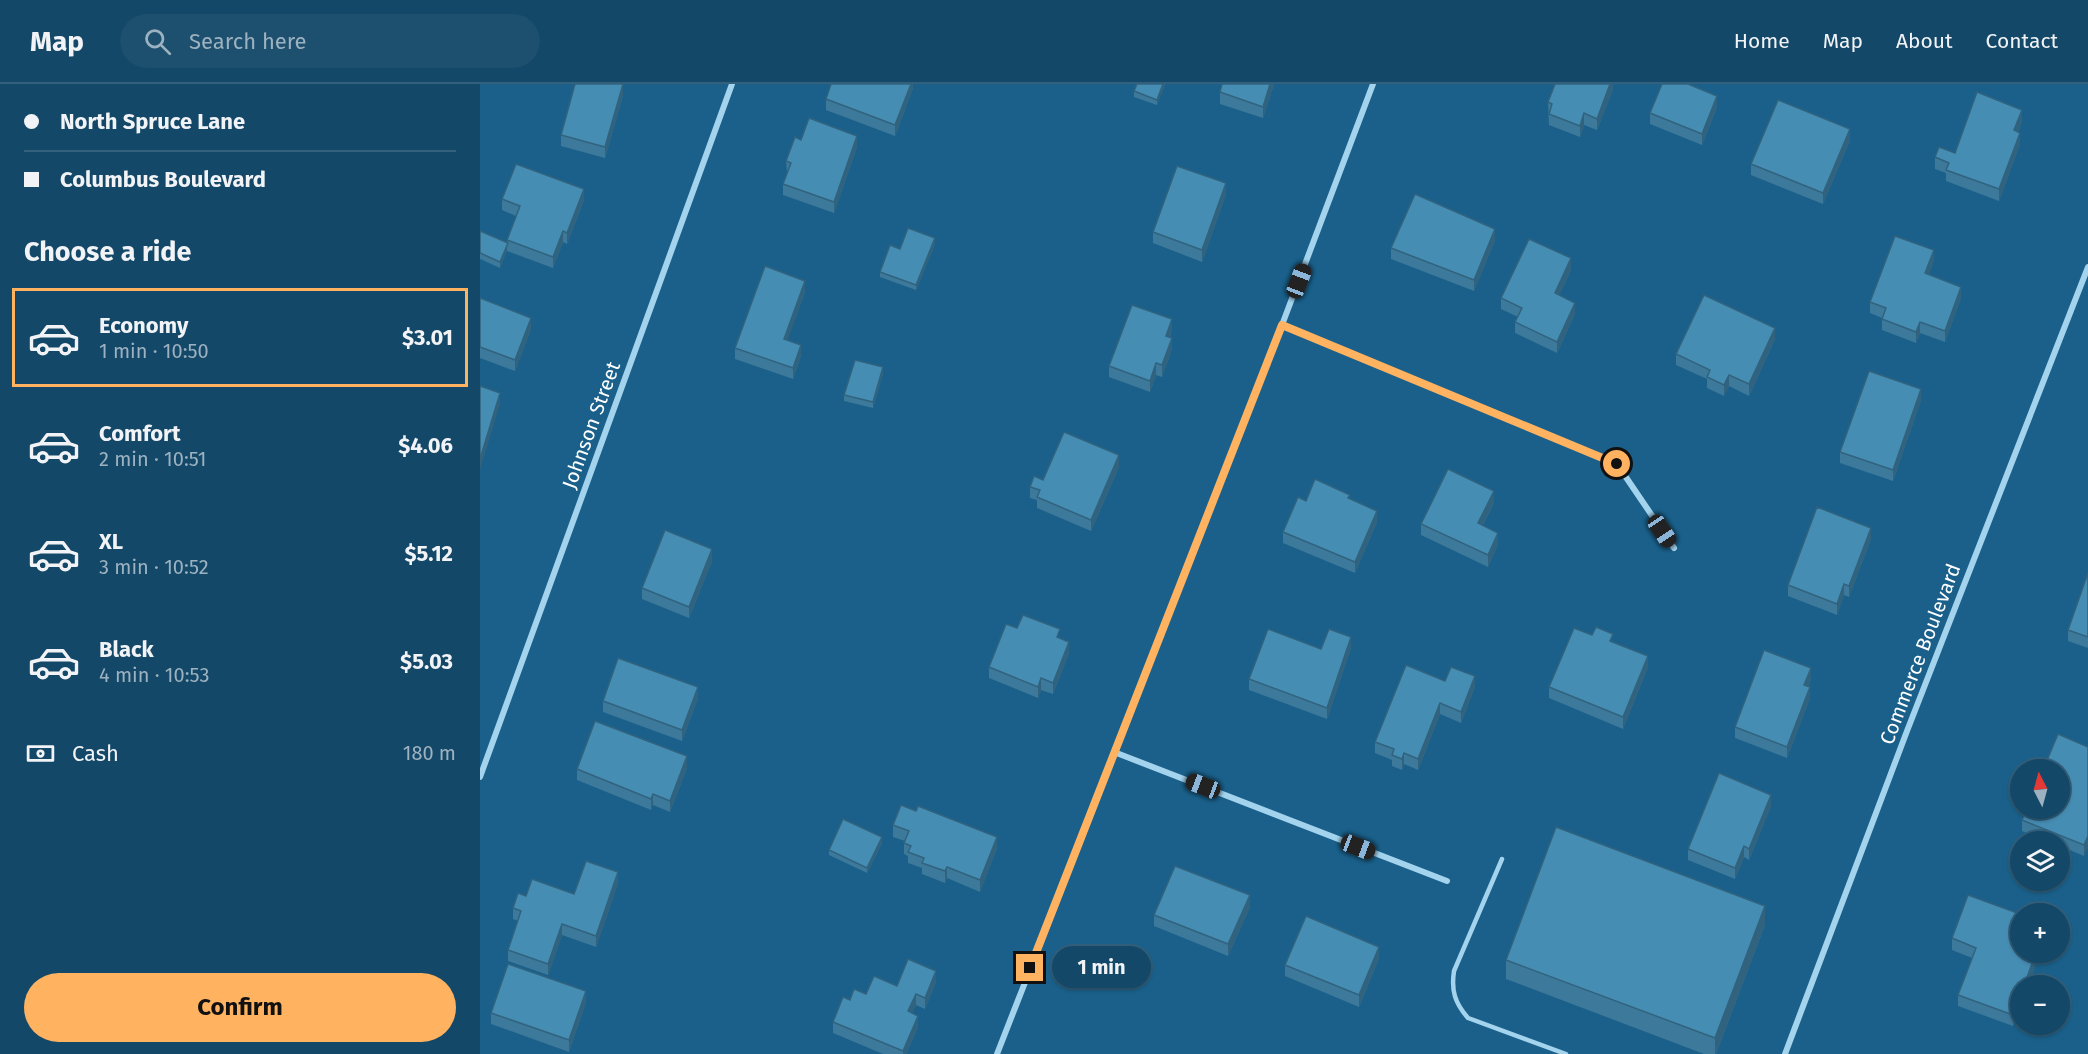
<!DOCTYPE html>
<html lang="en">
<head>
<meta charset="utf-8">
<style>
	body { margin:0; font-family:"Fira Sans",sans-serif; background:#1d4f6e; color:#f1f3f6; height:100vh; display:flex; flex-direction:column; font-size:22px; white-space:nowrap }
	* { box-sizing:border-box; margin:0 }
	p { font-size:20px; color:#9db2c0 }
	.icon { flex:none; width:33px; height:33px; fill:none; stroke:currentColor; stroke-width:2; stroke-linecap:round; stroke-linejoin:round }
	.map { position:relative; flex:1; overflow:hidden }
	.panel { display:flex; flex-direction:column; background:#144868; width:480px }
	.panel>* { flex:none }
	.guide { display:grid; align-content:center; height:132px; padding:0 24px; background:#144868 }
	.needle { width:39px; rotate:354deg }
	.controls { position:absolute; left:1530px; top:675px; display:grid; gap:12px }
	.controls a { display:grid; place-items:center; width:60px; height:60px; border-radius:50%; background:#144868; box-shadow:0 2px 4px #0004,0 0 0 2px #33607c; font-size:30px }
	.end { position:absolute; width:27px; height:27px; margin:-14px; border:8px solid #ffb25f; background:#111; box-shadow:0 0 0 3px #111 }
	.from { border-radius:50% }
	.bubble { position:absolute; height:42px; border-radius:21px; background:#144868; box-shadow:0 2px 4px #0004,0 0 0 2px #33607c; font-size:20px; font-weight:700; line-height:42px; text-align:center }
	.car { position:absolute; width:18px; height:36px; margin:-18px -9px; border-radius:8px; box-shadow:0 0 4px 2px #0007; background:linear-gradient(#222 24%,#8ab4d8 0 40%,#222 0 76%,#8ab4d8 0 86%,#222 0) }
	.guide b { display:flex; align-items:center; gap:21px; height:57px; font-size:22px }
	.guide b+b { border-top:2px solid #33607c }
	.guide i { width:15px; height:15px; background:#f1f3f6 }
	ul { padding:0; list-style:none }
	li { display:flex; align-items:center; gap:18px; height:99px; margin:0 12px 9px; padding:0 12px; border:3px solid transparent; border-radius:0px }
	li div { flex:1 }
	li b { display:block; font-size:22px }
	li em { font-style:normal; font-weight:700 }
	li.selected { border-color:#ffb25f }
	li>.icon { width:54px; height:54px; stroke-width:1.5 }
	h2 { padding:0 24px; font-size:27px; line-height:72px }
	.pay { display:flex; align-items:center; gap:15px; height:66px; padding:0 24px; font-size:22px }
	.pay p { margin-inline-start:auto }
	.button { display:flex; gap:12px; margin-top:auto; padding:12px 24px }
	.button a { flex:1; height:69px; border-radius:36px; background:#ffb25f; color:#111; font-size:24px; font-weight:700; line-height:69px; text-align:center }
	header { display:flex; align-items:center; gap:36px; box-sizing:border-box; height:84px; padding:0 30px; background:#144868; border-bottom:2px solid #33607c }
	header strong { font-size:28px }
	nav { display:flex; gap:33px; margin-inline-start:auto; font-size:21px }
	.search { width:420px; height:54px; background:#1d4f6e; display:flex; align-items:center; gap:15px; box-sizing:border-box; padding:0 21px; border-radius:33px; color:#9db2c0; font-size:22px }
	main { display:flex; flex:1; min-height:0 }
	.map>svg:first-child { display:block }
</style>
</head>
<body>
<header>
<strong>Map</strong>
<div class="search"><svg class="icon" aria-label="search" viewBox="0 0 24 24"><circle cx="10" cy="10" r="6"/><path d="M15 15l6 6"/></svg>Search here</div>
<nav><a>Home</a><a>Map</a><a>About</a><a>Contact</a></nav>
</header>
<main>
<section class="panel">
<div class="guide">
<b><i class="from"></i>North Spruce Lane</b>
<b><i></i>Columbus Boulevard</b>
</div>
<h2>Choose a ride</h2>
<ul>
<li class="selected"><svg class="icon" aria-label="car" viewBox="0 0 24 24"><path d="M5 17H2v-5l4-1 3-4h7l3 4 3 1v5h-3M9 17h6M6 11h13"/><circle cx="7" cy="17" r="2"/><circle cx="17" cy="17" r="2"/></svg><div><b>Economy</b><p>1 min · 10:50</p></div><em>$3.01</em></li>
<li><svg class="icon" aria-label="car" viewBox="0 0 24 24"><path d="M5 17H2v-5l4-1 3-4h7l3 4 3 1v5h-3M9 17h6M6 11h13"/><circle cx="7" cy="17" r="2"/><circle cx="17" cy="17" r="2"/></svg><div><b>Comfort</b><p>2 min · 10:51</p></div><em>$4.06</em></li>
<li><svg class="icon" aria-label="car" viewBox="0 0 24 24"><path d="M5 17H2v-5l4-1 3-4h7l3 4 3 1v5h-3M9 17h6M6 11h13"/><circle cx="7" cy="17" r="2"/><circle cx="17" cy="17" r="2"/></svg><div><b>XL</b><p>3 min · 10:52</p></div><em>$5.12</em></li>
<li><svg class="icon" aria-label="car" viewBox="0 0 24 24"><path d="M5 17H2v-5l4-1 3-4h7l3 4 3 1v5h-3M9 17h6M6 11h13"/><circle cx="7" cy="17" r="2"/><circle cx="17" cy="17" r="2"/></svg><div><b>Black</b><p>4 min · 10:53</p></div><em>$5.03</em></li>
</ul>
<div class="pay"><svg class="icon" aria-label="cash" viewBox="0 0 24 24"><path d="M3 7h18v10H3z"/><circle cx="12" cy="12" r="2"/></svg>Cash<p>180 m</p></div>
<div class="button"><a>Confirm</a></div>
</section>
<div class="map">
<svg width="1608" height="970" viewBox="0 0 1608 970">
	<rect width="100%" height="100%" fill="#1a608a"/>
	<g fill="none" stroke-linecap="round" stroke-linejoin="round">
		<!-- lane -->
		<path stroke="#a3d3ed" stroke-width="4.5" d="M 1022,775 L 974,887 C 971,907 975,919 988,934 L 1086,970"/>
		<!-- street -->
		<g stroke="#a3d3ed" stroke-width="6">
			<path d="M 802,241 L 1137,380 L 1194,464"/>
			<path d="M 634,668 L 967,797"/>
			<path d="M 0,693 L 252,0"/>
			<path d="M 517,970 L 802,241 L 893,0"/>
			<path d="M 1305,970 L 1427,647 L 1608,183"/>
		</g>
	</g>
	<!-- wall -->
	<g fill="#3c799b">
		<path d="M 433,0 L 433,4 L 415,52 L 346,26 L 346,15 Z"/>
		<path d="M 685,0 L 677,21 L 654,13 L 654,7 Z"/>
		<path d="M 794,0 L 783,34 L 740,20 L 740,8 Z"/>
		<path d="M 1133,0 L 1133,5 L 1117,46 L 1104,41 L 1100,53 L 1069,41 L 1068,18 Z"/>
		<path d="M 143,11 L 125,74 L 81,62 L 81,51 Z"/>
		<path d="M 1237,23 L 1222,61 L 1170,40 L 1170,29 Z"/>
		<path d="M 1542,37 L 1538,48 L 1540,60 L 1519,117 L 1466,97 L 1466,89 L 1455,85 L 1455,73 L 1475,69 Z"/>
		<path d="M 321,56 L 377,63 L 354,129 L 303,111 L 303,100 L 307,89 L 306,77 Z"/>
		<path d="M 1370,56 L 1343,120 L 1271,91 L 1271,80 Z"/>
		<path d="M 746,110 L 722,178 L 673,159 L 673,148 Z"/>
		<path d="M 22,115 L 104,116 L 87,160 L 83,158 L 73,184 L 27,167 L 27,166 L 20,184 L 0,175 L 0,147 L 27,159 L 27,156 L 36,132 L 22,126 Z"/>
		<path d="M 1015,156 L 994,207 L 911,175 L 911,164 Z"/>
		<path d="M 455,160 L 436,206 L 400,193 L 400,188 L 420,165 Z"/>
		<path d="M 1454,177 L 1448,191 L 1481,214 L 1465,258 L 1440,249 L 1436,259 L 1402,246 L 1402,234 L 1390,229 L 1390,218 Z"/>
		<path d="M 1091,186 L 1079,212 L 1095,230 L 1077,269 L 1035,249 L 1035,238 L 1038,233 L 1021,225 L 1021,214 Z"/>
		<path d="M 325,208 L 307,256 L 321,272 L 313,295 L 255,275 L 255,264 Z"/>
		<path d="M 0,214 L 51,245 L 35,287 L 0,274 Z"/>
		<path d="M 692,246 L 690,253 L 692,265 L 682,293 L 676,291 L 670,308 L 629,293 L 629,282 Z"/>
		<path d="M 1295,255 L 1269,312 L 1249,302 L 1244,312 L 1227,304 L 1227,295 L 1196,281 L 1196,270 Z"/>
		<path d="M 403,289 L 393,324 L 364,317 L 364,311 Z"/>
		<path d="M 1441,316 L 1413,397 L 1360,379 L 1360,368 Z"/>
		<path d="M 639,383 L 611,447 L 557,424 L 557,416 L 550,414 L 550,403 L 563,396 Z"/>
		<path d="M 870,415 L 897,438 L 875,489 L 803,459 L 803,448 L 826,417 Z"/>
		<path d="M 1014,419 L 1003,441 L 1018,460 L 1008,483 L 941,451 L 941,440 Z"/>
		<path d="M 1391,455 L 1369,513 L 1364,511 L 1357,531 L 1308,512 L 1308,501 Z"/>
		<path d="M 232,477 L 209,534 L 162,515 L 162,504 Z"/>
		<path d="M 1608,489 L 1608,564 L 1588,557 L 1588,546 Z"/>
		<path d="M 537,544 L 580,555 L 589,569 L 573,610 L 561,606 L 558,614 L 509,594 L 509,583 Z"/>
		<path d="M 1112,551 L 1133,558 L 1168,583 L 1143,645 L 1069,614 L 1069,603 Z"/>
		<path d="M 871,564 L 847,635 L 769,606 L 769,595 L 841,565 Z"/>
		<path d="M 1331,595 L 1328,603 L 1330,614 L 1307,674 L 1255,654 L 1255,643 Z"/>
		<path d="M 965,597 L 995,603 L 981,639 L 960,630 L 938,686 L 924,680 L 922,686 L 912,682 L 912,676 L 895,669 L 895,658 Z"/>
		<path d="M 218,614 L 202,657 L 123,628 L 123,617 Z"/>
		<path d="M 1608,663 L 1604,772 L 1580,762 L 1580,758 L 1568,758 L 1542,747 L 1542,736 Z"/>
		<path d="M 207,684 L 190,728 L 173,721 L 171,726 L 97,696 L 97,685 Z"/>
		<path d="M 1291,722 L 1269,776 L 1264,773 L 1255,795 L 1208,776 L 1208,765 Z"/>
		<path d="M 413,741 L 517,764 L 500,808 L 467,794 L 465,799 L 442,790 L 442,784 L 428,779 L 428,772 L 424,770 L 424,759 L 425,757 L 413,753 Z"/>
		<path d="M 402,759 L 387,789 L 349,771 L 349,766 Z"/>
		<path d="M 138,799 L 116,863 L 82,851 L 68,891 L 28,877 L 28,866 L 38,837 L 33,835 L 33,824 L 46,812 L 94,810 Z"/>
		<path d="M 770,823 L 748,872 L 674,842 L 674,831 Z"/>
		<path d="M 1285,841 L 1236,970 L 1224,970 L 1026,895 L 1026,876 Z"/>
		<path d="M 1472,854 L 1540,868 L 1560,868 L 1548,902 L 1540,902 L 1540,922 L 1533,942 L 1478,922 L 1478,911 L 1492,874 L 1472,866 Z"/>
		<path d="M 899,874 L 879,923 L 805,892 L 805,881 Z"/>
		<path d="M 456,898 L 445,925 L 436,921 L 432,929 L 438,943 L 426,970 L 403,970 L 353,949 L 353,938 L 370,916 L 386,910 L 417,902 Z"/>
		<path d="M 106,918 L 89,968 L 11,940 L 11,929 Z"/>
	</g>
	<!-- shaded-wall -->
	<g fill="#31637e">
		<path d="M 143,0 L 143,11 L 125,74 L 125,63 Z"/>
		<path d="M 431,0 L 433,0 L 433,4 L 415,52 L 415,41 Z"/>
		<path d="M 683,0 L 685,0 L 677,21 L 677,16 Z"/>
		<path d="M 790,0 L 794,0 L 783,34 L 783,23 Z"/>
		<path d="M 1130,0 L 1133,0 L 1133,5 L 1117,46 L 1117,35 Z"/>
		<path d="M 1237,12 L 1237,23 L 1222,61 L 1222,50 Z"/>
		<path d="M 1542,26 L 1542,37 L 1534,58 L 1534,46 Z"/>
		<path d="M 1104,29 L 1104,41 L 1100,53 L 1100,42 Z"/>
		<path d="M 1370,45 L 1370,56 L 1343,120 L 1343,109 Z"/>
		<path d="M 1540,49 L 1540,60 L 1519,117 L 1519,105 Z"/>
		<path d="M 377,52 L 377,63 L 354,129 L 354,118 Z"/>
		<path d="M 746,99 L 746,110 L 722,178 L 722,166 Z"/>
		<path d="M 104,105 L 104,116 L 87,160 L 87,149 Z"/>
		<path d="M 1015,145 L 1015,156 L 994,207 L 994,196 Z"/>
		<path d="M 83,147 L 83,158 L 73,184 L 73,173 Z"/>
		<path d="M 455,154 L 455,160 L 436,206 L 436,201 Z"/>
		<path d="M 27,160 L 27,166 L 20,184 L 20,178 Z"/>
		<path d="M 1454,166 L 1454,177 L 1445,200 L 1445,189 Z"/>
		<path d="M 1091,174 L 1091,186 L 1075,221 L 1075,209 Z"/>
		<path d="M 325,197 L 325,208 L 304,266 L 304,255 Z"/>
		<path d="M 1481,203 L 1481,214 L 1465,258 L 1465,247 Z"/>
		<path d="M 1095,219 L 1095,230 L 1077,269 L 1077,258 Z"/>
		<path d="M 51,234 L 51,245 L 35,287 L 35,276 Z"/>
		<path d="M 692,235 L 692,246 L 686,263 L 686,252 Z"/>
		<path d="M 1440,238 L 1440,249 L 1436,259 L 1436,248 Z"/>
		<path d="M 1295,244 L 1295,255 L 1269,312 L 1269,300 Z"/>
		<path d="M 692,254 L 692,265 L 682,293 L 682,281 Z"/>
		<path d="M 321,261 L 321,272 L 313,295 L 313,284 Z"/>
		<path d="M 676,279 L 676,291 L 670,308 L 670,297 Z"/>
		<path d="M 403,283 L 403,289 L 393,324 L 393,318 Z"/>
		<path d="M 1249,291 L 1249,302 L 1244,312 L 1244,301 Z"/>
		<path d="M 1441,305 L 1441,316 L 1413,397 L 1413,386 Z"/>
		<path d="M 20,309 L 20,320 L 0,386 L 0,375 Z"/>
		<path d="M 639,371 L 639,383 L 611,447 L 611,436 Z"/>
		<path d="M 1014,407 L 1014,419 L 998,450 L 998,439 Z"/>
		<path d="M 897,427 L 897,438 L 875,489 L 875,478 Z"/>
		<path d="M 1391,444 L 1391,455 L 1369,513 L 1369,502 Z"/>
		<path d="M 1018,449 L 1018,460 L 1008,483 L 1008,471 Z"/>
		<path d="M 232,465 L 232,477 L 209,534 L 209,523 Z"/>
		<path d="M 1364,500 L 1364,511 L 1357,531 L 1357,520 Z"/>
		<path d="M 871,553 L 871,564 L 847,635 L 847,624 Z"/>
		<path d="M 589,558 L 589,569 L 573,610 L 573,599 Z"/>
		<path d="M 1168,572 L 1168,583 L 1143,645 L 1143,633 Z"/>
		<path d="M 1331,584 L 1331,595 L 1324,612 L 1324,601 Z"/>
		<path d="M 995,592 L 995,603 L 981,639 L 981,628 Z"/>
		<path d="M 561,594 L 561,606 L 558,614 L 558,603 Z"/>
		<path d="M 218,603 L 218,614 L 202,657 L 202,646 Z"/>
		<path d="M 1330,603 L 1330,614 L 1307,674 L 1307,663 Z"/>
		<path d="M 960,619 L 960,630 L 938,686 L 938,675 Z"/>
		<path d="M 924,669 L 924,680 L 922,686 L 922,675 Z"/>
		<path d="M 207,672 L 207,684 L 190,728 L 190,717 Z"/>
		<path d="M 173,710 L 173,721 L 171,726 L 171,715 Z"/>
		<path d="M 1291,711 L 1291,722 L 1269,776 L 1269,765 Z"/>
		<path d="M 1608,752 L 1608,764 L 1604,772 L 1604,761 Z"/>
		<path d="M 402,753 L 402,759 L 387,789 L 387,784 Z"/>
		<path d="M 517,753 L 517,764 L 500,808 L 500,796 Z"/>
		<path d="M 1264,762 L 1264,773 L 1255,795 L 1255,784 Z"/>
		<path d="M 467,783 L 467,794 L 465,799 L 465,787 Z"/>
		<path d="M 138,788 L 138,799 L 116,863 L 116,852 Z"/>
		<path d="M 770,811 L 770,823 L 748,872 L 748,860 Z"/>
		<path d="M 1285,822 L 1285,841 L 1236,970 L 1235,970 L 1235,954 Z"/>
		<path d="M 82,840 L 82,851 L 68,891 L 68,880 Z"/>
		<path d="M 899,863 L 899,874 L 879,923 L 879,911 Z"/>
		<path d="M 1556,868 L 1560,868 L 1548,902 L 1544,902 Z"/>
		<path d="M 456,887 L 456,898 L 445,925 L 445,914 Z"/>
		<path d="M 106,907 L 106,918 L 89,968 L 89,956 Z"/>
		<path d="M 436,910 L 436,921 L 428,939 L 428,927 Z"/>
		<path d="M 1540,911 L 1540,922 L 1533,942 L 1533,931 Z"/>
		<path d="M 438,932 L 438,943 L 426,970 L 423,970 L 423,967 Z"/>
	</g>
	<!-- building -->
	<g fill="#468db4" stroke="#31637e" stroke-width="1.5">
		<path d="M 95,0 L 143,0 L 125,63 L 81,51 Z"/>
		<path d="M 351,0 L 431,0 L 415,41 L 346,15 Z"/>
		<path d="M 657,0 L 683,0 L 677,16 L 654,7 Z"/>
		<path d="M 742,0 L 790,0 L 783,23 L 740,8 Z"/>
		<path d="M 1075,0 L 1130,0 L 1117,35 L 1104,29 L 1100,42 L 1069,30 L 1072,20 L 1068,18 Z"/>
		<path d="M 1182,0 L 1208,0 L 1237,12 L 1222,50 L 1170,29 Z"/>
		<path d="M 1497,8 L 1542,26 L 1534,46 L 1540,49 L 1519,105 L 1466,86 L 1469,79 L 1455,73 L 1459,63 L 1475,69 Z"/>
		<path d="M 1298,16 L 1370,45 L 1343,109 L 1271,80 Z"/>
		<path d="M 329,34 L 377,52 L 354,118 L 303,100 L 311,79 L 306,77 L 315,53 L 321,56 Z"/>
		<path d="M 36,80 L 104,105 L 87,149 L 83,147 L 73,173 L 27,156 L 40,122 L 22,115 Z"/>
		<path d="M 697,82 L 746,99 L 722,166 L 673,148 Z"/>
		<path d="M 935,110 L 1015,145 L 994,196 L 911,164 Z"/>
		<path d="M 428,144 L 455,154 L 436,201 L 400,188 L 410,161 L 420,165 Z"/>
		<path d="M 0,147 L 28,159 L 20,178 L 0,169 Z"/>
		<path d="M 1415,152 L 1454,166 L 1445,189 L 1481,203 L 1465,247 L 1440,238 L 1436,248 L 1402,235 L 1406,224 L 1390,218 Z"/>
		<path d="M 1049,155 L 1091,174 L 1075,209 L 1095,219 L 1077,258 L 1035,238 L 1042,224 L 1021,214 Z"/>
		<path d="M 285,182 L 325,197 L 304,255 L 321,261 L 313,284 L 255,264 Z"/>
		<path d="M 1224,211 L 1295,244 L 1269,300 L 1249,291 L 1244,301 L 1227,293 L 1230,286 L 1196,270 Z"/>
		<path d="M 0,214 L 51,234 L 35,276 L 0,263 Z"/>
		<path d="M 652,221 L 692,235 L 686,252 L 692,254 L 682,281 L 676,279 L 670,297 L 629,282 Z"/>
		<path d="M 375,276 L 403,283 L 393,318 L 364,311 Z"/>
		<path d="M 1389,287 L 1441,305 L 1413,386 L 1360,368 Z"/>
		<path d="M 0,302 L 20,309 L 0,375 Z"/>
		<path d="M 584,348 L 639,371 L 611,436 L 557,413 L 560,406 L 550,403 L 554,392 L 563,396 Z"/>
		<path d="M 968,385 L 1014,407 L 998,439 L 1018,449 L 1008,471 L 941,440 Z"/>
		<path d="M 835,395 L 870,411 L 868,414 L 897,427 L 875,478 L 803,448 L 818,413 L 826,417 Z"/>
		<path d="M 1337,423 L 1391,444 L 1369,502 L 1364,500 L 1357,520 L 1308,501 Z"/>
		<path d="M 185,446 L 232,465 L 209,523 L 162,504 Z"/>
		<path d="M 1608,489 L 1608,553 L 1588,546 Z"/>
		<path d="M 543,531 L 580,545 L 577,553 L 589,558 L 573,599 L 561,594 L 558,603 L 509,583 L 526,540 L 537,544 Z"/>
		<path d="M 1116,543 L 1133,550 L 1130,557 L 1168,572 L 1143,633 L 1069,603 L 1094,544 L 1112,551 Z"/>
		<path d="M 788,545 L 841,565 L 849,545 L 871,553 L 847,624 L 769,595 Z"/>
		<path d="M 1284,566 L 1331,584 L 1324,601 L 1330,603 L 1307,663 L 1255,643 Z"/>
		<path d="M 138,574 L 218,603 L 202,646 L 123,617 Z"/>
		<path d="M 926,581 L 965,597 L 971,583 L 995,592 L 981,628 L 960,619 L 938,675 L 924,669 L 922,675 L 912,671 L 914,665 L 895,658 Z"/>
		<path d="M 115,637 L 207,672 L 190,717 L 173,710 L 171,715 L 97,685 Z"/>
		<path d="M 1578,650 L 1608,663 L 1608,752 L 1604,761 L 1542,736 L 1547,724 L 1580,724 L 1580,686 L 1563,686 Z"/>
		<path d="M 1239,689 L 1291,711 L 1269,765 L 1264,762 L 1255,784 L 1208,765 Z"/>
		<path d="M 421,721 L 436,727 L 438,722 L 517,753 L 500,796 L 467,783 L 465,787 L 442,779 L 444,774 L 428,768 L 431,762 L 424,759 L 429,747 L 413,741 Z"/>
		<path d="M 363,735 L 402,753 L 387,784 L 349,766 Z"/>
		<path d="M 1076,743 L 1285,822 L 1235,954 L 1026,876 Z"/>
		<path d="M 106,777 L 138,788 L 116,852 L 82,840 L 68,880 L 28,866 L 41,827 L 33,824 L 38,809 L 46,812 L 52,795 L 94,810 Z"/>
		<path d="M 695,782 L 770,811 L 748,860 L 674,831 Z"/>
		<path d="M 1488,811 L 1540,830 L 1540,868 L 1556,868 L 1544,902 L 1540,902 L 1540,911 L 1533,931 L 1478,911 L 1496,864 L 1472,854 Z"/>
		<path d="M 826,832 L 899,863 L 879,911 L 805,881 Z"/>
		<path d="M 428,875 L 456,887 L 445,914 L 436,910 L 428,927 L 438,932 L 423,967 L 353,938 L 363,913 L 370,916 L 374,905 L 386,910 L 394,892 L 417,902 Z"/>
		<path d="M 28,880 L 106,907 L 89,956 L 11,929 Z"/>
	</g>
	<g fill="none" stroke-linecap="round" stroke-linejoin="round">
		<!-- route -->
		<path stroke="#ffb25f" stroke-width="8" d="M 550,884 L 802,241 L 1137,380"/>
	</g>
	<g text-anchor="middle" stroke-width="5" stroke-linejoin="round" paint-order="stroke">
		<!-- street labels -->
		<g font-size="20" fill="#fff" stroke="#1a608a">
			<text transform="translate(111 341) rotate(-70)" y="7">Johnson Street</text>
			<text transform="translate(1440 570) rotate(-69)" y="7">Commerce Boulevard</text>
		</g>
	</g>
</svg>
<div class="controls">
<a><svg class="needle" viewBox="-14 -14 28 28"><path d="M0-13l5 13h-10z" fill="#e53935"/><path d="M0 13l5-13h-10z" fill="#9db2c0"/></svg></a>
<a><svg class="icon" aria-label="layers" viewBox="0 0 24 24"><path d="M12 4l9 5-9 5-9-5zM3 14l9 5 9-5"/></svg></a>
<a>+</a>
<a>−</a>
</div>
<i class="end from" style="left:1137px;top:380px"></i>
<i class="end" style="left:550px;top:884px"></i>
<div class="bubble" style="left:572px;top:862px;width:99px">1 min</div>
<i class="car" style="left:819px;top:197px;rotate:21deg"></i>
<i class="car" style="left:1182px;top:447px;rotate:146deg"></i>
<i class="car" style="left:723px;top:702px;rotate:291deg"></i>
<i class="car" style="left:878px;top:763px;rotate:111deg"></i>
</div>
</main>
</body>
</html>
